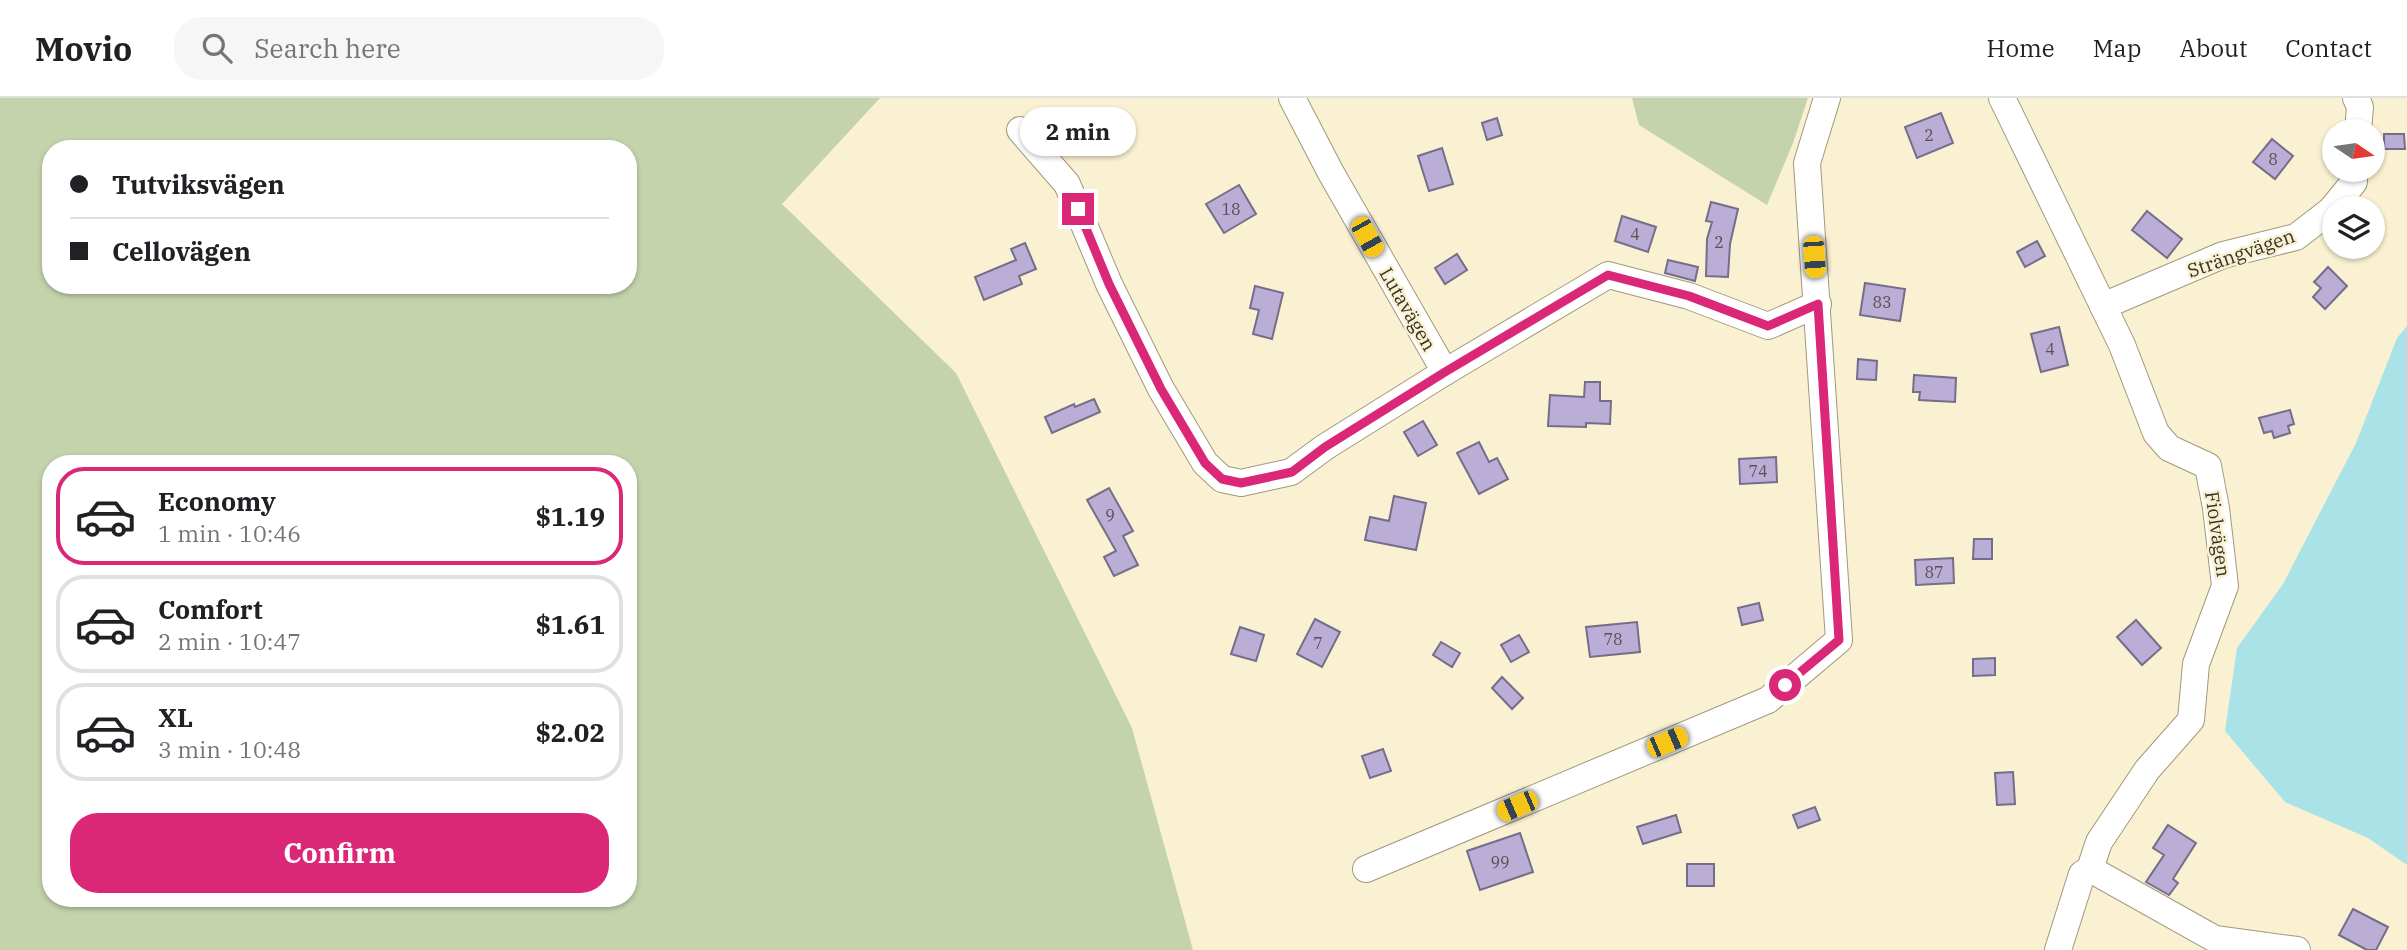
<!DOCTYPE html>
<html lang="en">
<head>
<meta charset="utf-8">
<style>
	body { margin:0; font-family:"IBM Plex Serif",serif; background:#f6f6f6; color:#202124; height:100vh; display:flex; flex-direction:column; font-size:26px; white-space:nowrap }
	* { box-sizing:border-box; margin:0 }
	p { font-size:23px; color:#757577 }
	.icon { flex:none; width:38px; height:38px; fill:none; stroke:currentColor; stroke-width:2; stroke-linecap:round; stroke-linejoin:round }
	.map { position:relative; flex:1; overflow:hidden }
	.panel { position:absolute; left:42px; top:357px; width:595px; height:452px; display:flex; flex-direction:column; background:#fff; border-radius:28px; box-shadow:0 2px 5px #0004 }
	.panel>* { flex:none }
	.banner { position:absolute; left:42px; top:42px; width:595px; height:154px; border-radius:28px; box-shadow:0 2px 5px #0004; display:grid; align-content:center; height:154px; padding:0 28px; background:#fff }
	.needle { width:46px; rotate:103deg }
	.controls { position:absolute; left:2322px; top:21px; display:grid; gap:14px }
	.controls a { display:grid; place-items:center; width:63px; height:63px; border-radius:50%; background:#fff; box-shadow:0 2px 5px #0004; font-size:35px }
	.end { position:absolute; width:32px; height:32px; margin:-16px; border:9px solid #db2777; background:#fff; box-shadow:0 0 0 4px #fff }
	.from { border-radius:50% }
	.bubble { position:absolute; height:49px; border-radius:24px; background:#fff; box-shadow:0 2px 5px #0004; font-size:23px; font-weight:800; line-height:49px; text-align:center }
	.car { position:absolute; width:21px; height:42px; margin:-21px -10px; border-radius:9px; box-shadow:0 0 5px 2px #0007; background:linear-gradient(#f5c518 24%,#345 0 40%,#f5c518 0 76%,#345 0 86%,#f5c518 0) }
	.banner b { display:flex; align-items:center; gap:24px; height:66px; font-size:26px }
	.banner b+b { border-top:2px solid #e0e0e0 }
	.banner i { width:18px; height:18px; background:#202124 }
	ul { padding:12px 0 0; list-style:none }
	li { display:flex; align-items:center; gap:21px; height:98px; margin:0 14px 10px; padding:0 14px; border:4px solid #e0e0e0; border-radius:28px }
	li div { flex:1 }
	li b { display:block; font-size:26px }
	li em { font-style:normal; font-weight:800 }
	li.selected { border-color:#db2777 }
	li>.icon { width:63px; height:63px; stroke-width:1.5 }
	.button { display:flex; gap:14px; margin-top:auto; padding:14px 28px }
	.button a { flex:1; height:80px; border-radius:28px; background:#db2777; color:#fff; font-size:28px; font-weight:800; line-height:80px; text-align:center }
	header { display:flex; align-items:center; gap:42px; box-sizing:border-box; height:98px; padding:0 35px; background:#fff; border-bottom:2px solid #e0e0e0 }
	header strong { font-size:33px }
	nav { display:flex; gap:38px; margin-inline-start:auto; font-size:24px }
	.search { width:490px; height:63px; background:#f6f6f6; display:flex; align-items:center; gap:18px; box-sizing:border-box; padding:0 24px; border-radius:28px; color:#757577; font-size:26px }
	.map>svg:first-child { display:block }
</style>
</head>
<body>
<header>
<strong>Movio</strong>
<div class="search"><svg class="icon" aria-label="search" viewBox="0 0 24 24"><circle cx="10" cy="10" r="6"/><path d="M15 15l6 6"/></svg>Search here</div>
<nav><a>Home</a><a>Map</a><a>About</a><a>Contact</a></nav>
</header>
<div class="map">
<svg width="2407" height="852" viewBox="0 0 2407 852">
	<rect width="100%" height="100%" fill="#f9f1d1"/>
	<!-- green -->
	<g fill="#c4d3ac" fill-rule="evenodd">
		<path d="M 0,0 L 880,0 L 782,106 L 956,275 L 1132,630 L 1193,852 L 0,852 ZM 51,51 L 628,51 L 628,187 L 51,187 ZM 51,366 L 628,366 L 628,800 L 51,800 Z"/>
		<path d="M 1632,0 L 1808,0 L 1793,45 L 1767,107 L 1639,27 Z"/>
	</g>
	<!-- water -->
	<path fill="#a9e2e7" d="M 2407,228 L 2407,767 L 2368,740 L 2285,704 L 2225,633 L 2237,550 L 2283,486 L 2356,345 L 2397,240 Z"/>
	<!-- building -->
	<g fill="#baaed6" stroke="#756d89" stroke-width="2">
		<path d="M 1941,15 L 1953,45 L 1917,60 L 1905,29 Z"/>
		<path d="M 1497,20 L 1502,37 L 1487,42 L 1482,25 Z"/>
		<path d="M 2384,36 L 2404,36 L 2405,51 L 2384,51 Z"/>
		<path d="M 2272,41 L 2293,58 L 2275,81 L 2253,64 Z"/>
		<path d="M 1442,50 L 1453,86 L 1429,93 L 1418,58 Z"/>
		<path d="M 1239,87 L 1256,116 L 1224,135 L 1206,106 Z"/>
		<path d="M 1711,104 L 1738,111 L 1730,146 L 1728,179 L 1706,178 L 1707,141 L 1712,124 L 1706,123 Z"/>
		<path d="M 2147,113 L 2182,141 L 2167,160 L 2132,132 Z"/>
		<path d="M 1622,118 L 1656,129 L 1648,154 L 1615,143 Z"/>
		<path d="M 2037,143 L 2045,158 L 2025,169 L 2017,154 Z"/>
		<path d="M 1025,145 L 1036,171 L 1019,178 L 1022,186 L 984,202 L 975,179 L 1016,162 L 1011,151 Z"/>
		<path d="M 1457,156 L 1467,172 L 1445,186 L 1435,170 Z"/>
		<path d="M 1668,162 L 1698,169 L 1695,183 L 1665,175 Z"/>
		<path d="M 2328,169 L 2347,188 L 2325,211 L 2313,199 L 2321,190 L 2314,184 Z"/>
		<path d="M 1865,185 L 1905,191 L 1900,223 L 1860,217 Z"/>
		<path d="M 1255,188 L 1283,195 L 1272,241 L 1253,236 L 1259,212 L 1250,210 Z"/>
		<path d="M 2059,229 L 2068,267 L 2041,274 L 2031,236 Z"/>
		<path d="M 1858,261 L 1877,263 L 1876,282 L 1857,281 Z"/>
		<path d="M 1914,277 L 1956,280 L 1955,304 L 1919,302 L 1920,294 L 1913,294 Z"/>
		<path d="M 1585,284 L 1600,284 L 1600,303 L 1611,303 L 1610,326 L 1586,325 L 1586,329 L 1548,328 L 1550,297 L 1584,299 Z"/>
		<path d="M 1094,301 L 1100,314 L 1052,335 L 1045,319 L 1074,306 L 1075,309 Z"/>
		<path d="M 2290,312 L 2294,326 L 2288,328 L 2290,335 L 2274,340 L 2272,333 L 2264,335 L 2259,320 Z"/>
		<path d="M 1423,323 L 1437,347 L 1418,358 L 1404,334 Z"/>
		<path d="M 1479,344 L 1489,364 L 1497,360 L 1508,381 L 1479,396 L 1457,355 Z"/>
		<path d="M 1776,359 L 1777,384 L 1740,386 L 1739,361 Z"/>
		<path d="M 1109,390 L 1133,433 L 1123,438 L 1138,467 L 1114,478 L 1104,459 L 1116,453 L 1087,402 Z"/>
		<path d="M 1394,398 L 1426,405 L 1416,452 L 1365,442 L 1370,419 L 1389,423 Z"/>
		<path d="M 1974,441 L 1992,441 L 1992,461 L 1973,461 Z"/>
		<path d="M 1953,460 L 1954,485 L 1916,487 L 1915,462 Z"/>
		<path d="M 1759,505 L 1763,522 L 1742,527 L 1738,510 Z"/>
		<path d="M 1315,521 L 1340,534 L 1322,569 L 1297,556 Z"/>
		<path d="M 2136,522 L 2161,550 L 2142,567 L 2117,539 Z"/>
		<path d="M 1637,524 L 1640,554 L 1590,559 L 1586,529 Z"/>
		<path d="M 1240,529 L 1264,537 L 1256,563 L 1231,556 Z"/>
		<path d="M 1519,537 L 1529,554 L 1511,564 L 1501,547 Z"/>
		<path d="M 1441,544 L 1460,555 L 1452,569 L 1433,557 Z"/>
		<path d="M 1995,560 L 1995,577 L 1973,578 L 1973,561 Z"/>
		<path d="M 1502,579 L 1523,600 L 1512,611 L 1492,590 Z"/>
		<path d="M 1383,651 L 1391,673 L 1370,680 L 1362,658 Z"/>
		<path d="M 2013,674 L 2015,706 L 1997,707 L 1995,675 Z"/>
		<path d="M 1815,709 L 1820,722 L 1798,730 L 1793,717 Z"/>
		<path d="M 1676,717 L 1681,734 L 1643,746 L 1637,729 Z"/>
		<path d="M 2168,727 L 2196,745 L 2173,781 L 2178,785 L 2169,797 L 2146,784 L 2164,757 L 2153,750 Z"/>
		<path d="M 1520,735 L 1533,774 L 1480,792 L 1467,753 Z"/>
		<rect x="1687" y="766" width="27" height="22"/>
		<path d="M 2353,811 L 2388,829 L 2376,852 L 2367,852 L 2339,837 Z"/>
	</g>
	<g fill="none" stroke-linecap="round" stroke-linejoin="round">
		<!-- minor casing -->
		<g stroke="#a0997b" stroke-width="28">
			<g id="minor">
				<path d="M 1292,0 L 1331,75 L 1445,274"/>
				<path d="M 2002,0 L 2122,247 L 2156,335 L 2169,350 L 2208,368 L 2216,410 L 2225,488 L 2196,566 L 2191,622 L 2147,672 L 2099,744 L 2090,771 L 2082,776 L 2058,852"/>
				<path d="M 2356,0 L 2360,9 L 2358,33"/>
				<path d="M 1020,32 L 1067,86 L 1109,186 L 1161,291 L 1205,365 L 1222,381 L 1241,385 L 1291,374 L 1325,349 L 1445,274 L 1608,177 L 1689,198 L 1768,228 L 1818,206"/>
				<path d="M 2103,208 L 2223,157 L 2296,139 L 2331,112 L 2354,84 L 2354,72"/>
				<path d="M 1366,771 L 1768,602 L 1839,542 L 1807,65 L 1827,0"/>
				<path d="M 2090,771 L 2215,841 L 2297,852"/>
			</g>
		</g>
		<!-- minor -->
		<use href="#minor" stroke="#fff" stroke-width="26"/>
	</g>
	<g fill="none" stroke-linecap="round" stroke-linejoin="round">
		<!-- route -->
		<path stroke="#db2777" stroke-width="9" d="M 1078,111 L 1109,186 L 1161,291 L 1205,365 L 1222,381 L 1241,385 L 1292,374 L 1325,349 L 1445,274 L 1608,177 L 1689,198 L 1768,228 L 1818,206 L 1839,542 L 1785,587"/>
	</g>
	<g text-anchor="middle" stroke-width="5" stroke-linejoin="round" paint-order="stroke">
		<!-- number labels -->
		<g font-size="16" fill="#565152">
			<text x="1929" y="43">2</text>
			<text x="2273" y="67">8</text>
			<text x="1231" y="117">18</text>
			<text x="1635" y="142">4</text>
			<text x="1719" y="150">2</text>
			<text x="1882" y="210">83</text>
			<text x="2050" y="257">4</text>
			<text x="1758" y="379">74</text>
			<text x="1110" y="423">9</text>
			<text x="1934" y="480">87</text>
			<text x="1613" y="547">78</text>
			<text x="1318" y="551">7</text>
			<text x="1500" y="770">99</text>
		</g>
		<!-- street labels -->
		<g font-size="19" fill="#353226" stroke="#f9f1d1">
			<text transform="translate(2241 155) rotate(-19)" y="7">Strängvägen</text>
			<text transform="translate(1408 211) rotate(60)" y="7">Lutavägen</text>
			<text transform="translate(2218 436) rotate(82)" y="7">Fiolvägen</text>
		</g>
	</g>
</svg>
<div class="controls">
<a><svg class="needle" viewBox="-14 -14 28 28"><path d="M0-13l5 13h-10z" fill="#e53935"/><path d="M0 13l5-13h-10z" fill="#757577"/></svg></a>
<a><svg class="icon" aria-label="layers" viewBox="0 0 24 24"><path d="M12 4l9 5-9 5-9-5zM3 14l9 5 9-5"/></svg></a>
</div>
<i class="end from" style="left:1785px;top:587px"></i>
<i class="end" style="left:1078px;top:111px"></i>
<div class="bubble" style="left:1020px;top:9px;width:116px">2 min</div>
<i class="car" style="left:1367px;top:139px;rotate:151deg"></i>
<i class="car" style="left:1814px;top:159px;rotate:176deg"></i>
<i class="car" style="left:1667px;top:644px;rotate:67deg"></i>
<i class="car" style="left:1517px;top:708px;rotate:247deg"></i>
<div class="banner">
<b><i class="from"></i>Tutviksvägen</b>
<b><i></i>Cellovägen</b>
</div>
<section class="panel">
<ul>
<li class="selected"><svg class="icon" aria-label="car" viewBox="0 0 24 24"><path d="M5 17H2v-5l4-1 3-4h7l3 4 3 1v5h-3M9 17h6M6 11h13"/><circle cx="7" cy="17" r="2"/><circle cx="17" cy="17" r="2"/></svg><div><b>Economy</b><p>1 min · 10:46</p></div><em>$1.19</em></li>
<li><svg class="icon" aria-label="car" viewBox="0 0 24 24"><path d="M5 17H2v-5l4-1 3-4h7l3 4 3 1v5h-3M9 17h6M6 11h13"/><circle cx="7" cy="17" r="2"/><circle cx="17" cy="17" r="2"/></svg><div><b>Comfort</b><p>2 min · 10:47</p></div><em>$1.61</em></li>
<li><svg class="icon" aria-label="car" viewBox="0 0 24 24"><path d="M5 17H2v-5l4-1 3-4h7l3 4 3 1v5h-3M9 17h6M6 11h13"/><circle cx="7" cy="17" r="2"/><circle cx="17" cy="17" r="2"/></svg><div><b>XL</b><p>3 min · 10:48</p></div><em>$2.02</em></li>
</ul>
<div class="button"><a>Confirm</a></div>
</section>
</div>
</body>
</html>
